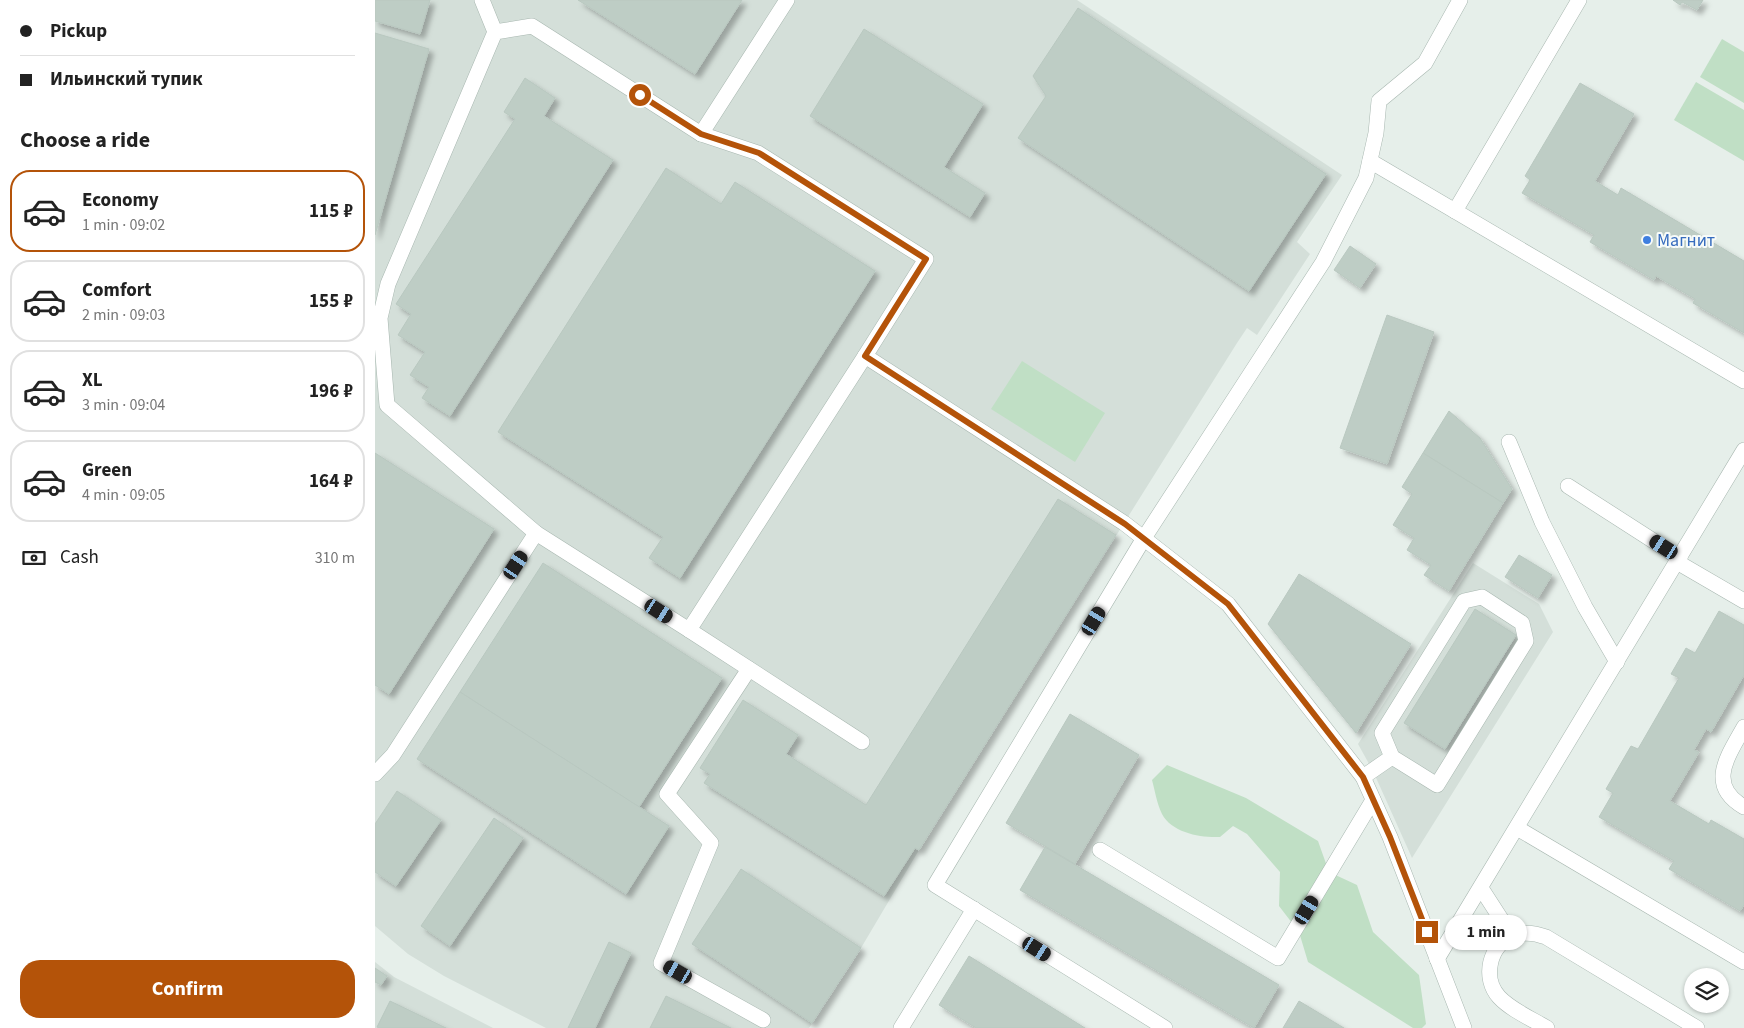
<!DOCTYPE html>
<html lang="en">
<head>
<meta charset="utf-8">
<style>
	body { margin:0; font-family:"Source Sans 3",sans-serif; background:#f6f6f6; color:#222; height:100vh; display:flex; flex-direction:column; font-size:19px; white-space:nowrap }
	* { box-sizing:border-box; margin:0 }
	p { font-size:16px; color:#767676 }
	.icon { flex:none; width:28px; height:28px; fill:none; stroke:currentColor; stroke-width:2; stroke-linecap:round; stroke-linejoin:round }
	.map { position:relative; flex:1; overflow:hidden }
	.details { display:flex; flex-direction:column; background:#fff; width:375px }
	.details>* { flex:none }
	.hud { display:grid; align-content:center; height:110px; padding:0 20px; background:#fff }
	.fabs { position:absolute; left:1309px; top:968px; display:grid; gap:10px }
	.fabs a { display:grid; place-items:center; width:45px; height:45px; border-radius:50%; background:#fff; box-shadow:0 1px 4px #0004; font-size:25px }
	.end { position:absolute; width:22px; height:22px; margin:-11px; border:6px solid #b45309; background:#fff; box-shadow:0 0 0 2px #fff }
	.from { border-radius:50% }
	.bubble { position:absolute; height:35px; border-radius:18px; background:#fff; box-shadow:0 1px 4px #0004; font-size:16px; font-weight:700; line-height:35px; text-align:center }
	.car { position:absolute; width:15px; height:30px; margin:-15px -8px; border-radius:6px; box-shadow:0 0 4px 1px #0007; background:linear-gradient(#222 24%,#8ab4d8 0 40%,#222 0 76%,#8ab4d8 0 86%,#222 0) }
	.hud b { display:flex; align-items:center; gap:18px; height:48px; font-size:19px }
	.hud b+b { border-top:1px solid #e0e0e0 }
	.hud i { width:12px; height:12px; background:#222 }
	ul { padding:0; list-style:none }
	li { display:flex; align-items:center; gap:15px; height:82px; margin:0 10px 8px; padding:0 10px; border:2px solid #e0e0e0; border-radius:20px }
	li div { flex:1 }
	li b { display:block; font-size:19px }
	li em { font-style:normal; font-weight:700 }
	li.active { border-color:#b45309 }
	li>.icon { width:45px; height:45px; stroke-width:1.5 }
	h2 { padding:0 20px; font-size:22px; line-height:60px }
	.pay { display:flex; align-items:center; gap:12px; height:55px; padding:0 20px; font-size:19px }
	.pay p { margin-inline-start:auto }
	.primary-button { display:flex; gap:10px; margin-top:auto; padding:10px 20px }
	.primary-button a { flex:1; height:58px; border-radius:20px; background:#b45309; color:#fff; font-size:20px; font-weight:700; line-height:58px; text-align:center }
	main { display:flex; flex:1; min-height:0 }
	.map>svg:first-child { display:block }
</style>
</head>
<body>
<main>
<section class="details">
<div class="hud">
<b><i class="from"></i>Pickup</b>
<b><i></i>Ильинский тупик</b>
</div>
<h2>Choose a ride</h2>
<ul>
<li class="active"><svg class="icon" aria-label="car" viewBox="0 0 24 24"><path d="M5 17H2v-5l4-1 3-4h7l3 4 3 1v5h-3M9 17h6M6 11h13"/><circle cx="7" cy="17" r="2"/><circle cx="17" cy="17" r="2"/></svg><div><b>Economy</b><p>1 min · 09:02</p></div><em>115 ₽</em></li>
<li><svg class="icon" aria-label="car" viewBox="0 0 24 24"><path d="M5 17H2v-5l4-1 3-4h7l3 4 3 1v5h-3M9 17h6M6 11h13"/><circle cx="7" cy="17" r="2"/><circle cx="17" cy="17" r="2"/></svg><div><b>Comfort</b><p>2 min · 09:03</p></div><em>155 ₽</em></li>
<li><svg class="icon" aria-label="car" viewBox="0 0 24 24"><path d="M5 17H2v-5l4-1 3-4h7l3 4 3 1v5h-3M9 17h6M6 11h13"/><circle cx="7" cy="17" r="2"/><circle cx="17" cy="17" r="2"/></svg><div><b>XL</b><p>3 min · 09:04</p></div><em>196 ₽</em></li>
<li><svg class="icon" aria-label="car" viewBox="0 0 24 24"><path d="M5 17H2v-5l4-1 3-4h7l3 4 3 1v5h-3M9 17h6M6 11h13"/><circle cx="7" cy="17" r="2"/><circle cx="17" cy="17" r="2"/></svg><div><b>Green</b><p>4 min · 09:05</p></div><em>164 ₽</em></li>
</ul>
<div class="pay"><svg class="icon" aria-label="cash" viewBox="0 0 24 24"><path d="M3 7h18v10H3z"/><circle cx="12" cy="12" r="2"/></svg>Cash<p>310 m</p></div>
<div class="primary-button"><a>Confirm</a></div>
</section>
<div class="map">
<svg width="1369" height="1028" viewBox="0 0 1369 1028">
	<defs>
		<filter id="shadow"><feDropShadow dx="4.5" dy="4.5" stdDeviation="2.5" flood-color="#0004"/></filter>
	</defs>
	<rect width="100%" height="100%" fill="#e6efea"/>
	<!-- built -->
	<g fill="#d4dfd9">
		<path d="M 0,0 L 702,0 L 967,175 L 922,242 L 935,254 L 882,335 L 872,328 L 862,343 L 544,850 L 486,948 L 434,1028 L 171,1028 L 69,976 L 33,954 L 0,926 Z"/>
		<path d="M 1098,563 L 1164,604 L 1178,632 L 1037,858 L 998,771 L 983,744 Z"/>
		<path d="M 0,962 L 19,977 L 118,1028 L 0,1028 Z"/>
	</g>
	<!-- green -->
	<g fill="#c0dfc5">
		<path d="M 1347,39 L 1369,52 L 1369,103 L 1325,77 Z"/>
		<path d="M 1321,82 L 1369,110 L 1369,161 L 1299,120 Z"/>
		<path d="M 647,361 L 730,413 L 700,462 L 616,409 Z"/>
		<path d="M 792,765 L 871,798 L 943,841 L 954,872 L 982,885 L 998,932 L 1044,975 L 1051,1024 L 1047,1028 L 1038,1028 L 933,962 L 924,932 L 904,906 L 905,872 L 872,834 L 858,826 L 845,837 C 826,838 797,833 787,814 C 782,804 780,791 777,780 Z"/>
	</g>
	<!-- building -->
	<g fill="#becdc5" stroke="#b9c8c0" filter="url(#shadow)">
		<path d="M 0,0 L 55,0 L 45,34 L 0,21 Z"/>
		<path d="M 203,0 L 367,0 L 320,74 Z"/>
		<path d="M 1298,0 L 1328,0 L 1322,10 L 1307,2 L 1305,5 Z"/>
		<path d="M 703,8 L 951,174 L 874,291 L 643,138 L 671,96 L 658,76 Z"/>
		<path d="M 489,29 L 608,104 L 569,167 L 610,193 L 595,217 L 435,116 Z"/>
		<path d="M 0,33 L 54,49 L 0,235 Z"/>
		<path d="M 150,78 L 180,98 L 169,116 L 238,160 L 75,416 L 47,398 L 54,387 L 35,375 L 50,352 L 23,335 L 36,314 L 21,304 L 140,119 L 129,112 Z"/>
		<path d="M 1205,83 L 1259,114 L 1220,181 L 1243,195 L 1246,188 L 1369,261 L 1369,333 L 1318,303 L 1320,299 L 1281,276 L 1279,280 L 1215,242 L 1219,235 L 1147,193 L 1155,180 L 1150,176 Z"/>
		<path d="M 291,168 L 346,204 L 360,182 L 500,271 L 305,578 L 274,558 L 288,537 L 123,432 Z"/>
		<path d="M 975,246 L 1001,264 L 985,288 L 959,270 Z"/>
		<path d="M 1012,315 L 1059,332 L 1012,464 L 965,448 Z"/>
		<path d="M 1074,411 L 1105,438 L 1137,489 L 1128,503 L 1048,453 Z"/>
		<path d="M 0,453 L 119,529 L 14,694 L 0,685 Z"/>
		<path d="M 1048,453 L 1128,503 L 1074,591 L 1049,575 L 1056,565 L 1032,550 L 1039,538 L 1018,525 L 1037,494 L 1027,487 Z"/>
		<path d="M 683,499 L 741,535 L 544,850 L 540,848 L 509,896 L 329,783 L 335,774 L 325,768 L 368,700 L 423,735 L 411,754 L 491,805 Z"/>
		<path d="M 1144,555 L 1177,575 L 1163,598 L 1130,577 Z"/>
		<path d="M 168,563 L 347,678 L 264,807 L 85,692 Z"/>
		<path d="M 924,574 L 1036,644 L 981,733 L 893,624 Z"/>
		<path d="M 1100,609 L 1141,635 L 1070,749 L 1029,723 Z"/>
		<path d="M 1344,611 L 1369,625 L 1369,675 L 1336,732 L 1331,729 L 1319,750 L 1324,752 L 1295,801 L 1334,824 L 1336,820 L 1369,839 L 1369,905 L 1365,911 L 1294,869 L 1299,861 L 1224,817 L 1238,793 L 1231,789 L 1256,746 L 1263,749 L 1304,678 L 1296,674 L 1311,648 L 1320,653 Z"/>
		<path d="M 85,692 L 294,826 L 251,894 L 42,759 Z"/>
		<path d="M 695,714 L 764,755 L 700,864 L 631,823 Z"/>
		<path d="M 22,791 L 66,820 L 21,886 L 0,872 L 0,824 Z"/>
		<path d="M 119,818 L 148,838 L 75,946 L 46,926 Z"/>
		<path d="M 670,847 L 904,985 L 879,1028 L 645,890 Z"/>
		<path d="M 366,869 L 486,948 L 437,1023 L 317,944 Z"/>
		<path d="M 234,942 L 256,953 L 220,1028 L 193,1028 Z"/>
		<path d="M 594,956 L 710,1028 L 601,1028 L 564,1005 Z"/>
		<path d="M 0,968 L 12,976 L 6,985 L 0,982 Z"/>
		<path d="M 291,996 L 356,1028 L 275,1028 Z"/>
		<path d="M 15,1001 L 71,1028 L 4,1028 L 2,1027 Z"/>
		<path d="M 924,1001 L 969,1028 L 908,1028 Z"/>
	</g>
	<g fill="none" stroke-linecap="round" stroke-linejoin="round">
		<!-- minor casing -->
		<g stroke="#a8b7b0" stroke-width="16">
			<g id="minor">
				<path d="M 107,0 L 120,32"/>
				<path d="M 326,134 L 412,0"/>
				<path d="M 995,161 L 1369,381"/>
				<path d="M 1080,211 L 1204,0"/>
				<path d="M 1134,442 L 1167,522 L 1210,607 L 1242,662"/>
				<path d="M 1193,486 L 1305,558"/>
				<path d="M 161,533 L 12,405 L 5,318 L 13,284 L 120,32 L 157,26 L 326,134 L 383,153 L 551,259 L 490,356 L 749,523 L 853,604 L 988,777 L 1015,837 L 1089,1028"/>
				<path d="M 1302,562 L 1369,601"/>
				<path d="M 374,669 L 292,794 L 336,843 L 286,963 L 388,1020"/>
				<path d="M 1369,727 C 1353,756 1331,785 1369,807"/>
				<path d="M 487,742 L 314,630 L 490,356"/>
				<path d="M 0,774 L 18,755 L 161,533 L 314,630"/>
				<path d="M 988,777 L 1017,757 L 1062,785 L 1151,641 L 1147,623 L 1107,597 L 1089,601 L 1007,733 L 1017,757"/>
				<path d="M 1142,828 L 1369,962"/>
				<path d="M 725,850 L 903,958 L 998,800"/>
				<path d="M 1106,888 L 1137,936"/>
				<path d="M 1062,959 L 1369,450"/>
				<path d="M 526,1028 L 599,909"/>
				<path d="M 790,1028 L 560,885 L 769,538 L 948,262 L 991,178 L 1001,133 L 1004,101 L 1050,63 L 1085,0"/>
				<path d="M 1172,1028 C 1157,1019 1136,1010 1124,997 C 1107,978 1114,945 1138,936 C 1149,931 1160,933 1171,937 L 1322,1028"/>
			</g>
		</g>
		<!-- minor -->
		<use href="#minor" stroke="#fff" stroke-width="15"/>
	</g>
	<g fill="none" stroke-linecap="round" stroke-linejoin="round">
		<!-- route -->
		<path stroke="#b45309" stroke-width="6" d="M 265,95 L 326,134 L 384,153 L 551,259 L 490,356 L 750,524 L 853,604 L 988,777 L 1015,837 L 1052,932"/>
	</g>
	<!-- markers -->
	<circle fill="#3f7fe0" stroke="#f7fbf9" stroke-width="2" cx="1272" cy="240" r="5"/>
	<g text-anchor="middle" stroke-width="4" stroke-linejoin="round" paint-order="stroke">
		<!-- shop labels -->
		<g font-size="18" fill="#366cbe" stroke="#f7fbf9" text-anchor="start">
			<text x="1282" y="246">Магнит</text>
		</g>
	</g>
</svg>
<div class="fabs">
<a><svg class="icon" aria-label="layers" viewBox="0 0 24 24"><path d="M12 4l9 5-9 5-9-5zM3 14l9 5 9-5"/></svg></a>
</div>
<i class="end from" style="left:265px;top:95px"></i>
<i class="end" style="left:1052px;top:932px"></i>
<div class="bubble" style="left:1070px;top:915px;width:82px">1 min</div>
<i class="car" style="left:1289px;top:547px;rotate:303deg"></i>
<i class="car" style="left:141px;top:565px;rotate:33deg"></i>
<i class="car" style="left:284px;top:611px;rotate:123deg"></i>
<i class="car" style="left:719px;top:621px;rotate:31deg"></i>
<i class="car" style="left:932px;top:910px;rotate:31deg"></i>
<i class="car" style="left:662px;top:949px;rotate:122deg"></i>
<i class="car" style="left:303px;top:972px;rotate:300deg"></i>
</div>
</main>
</body>
</html>
